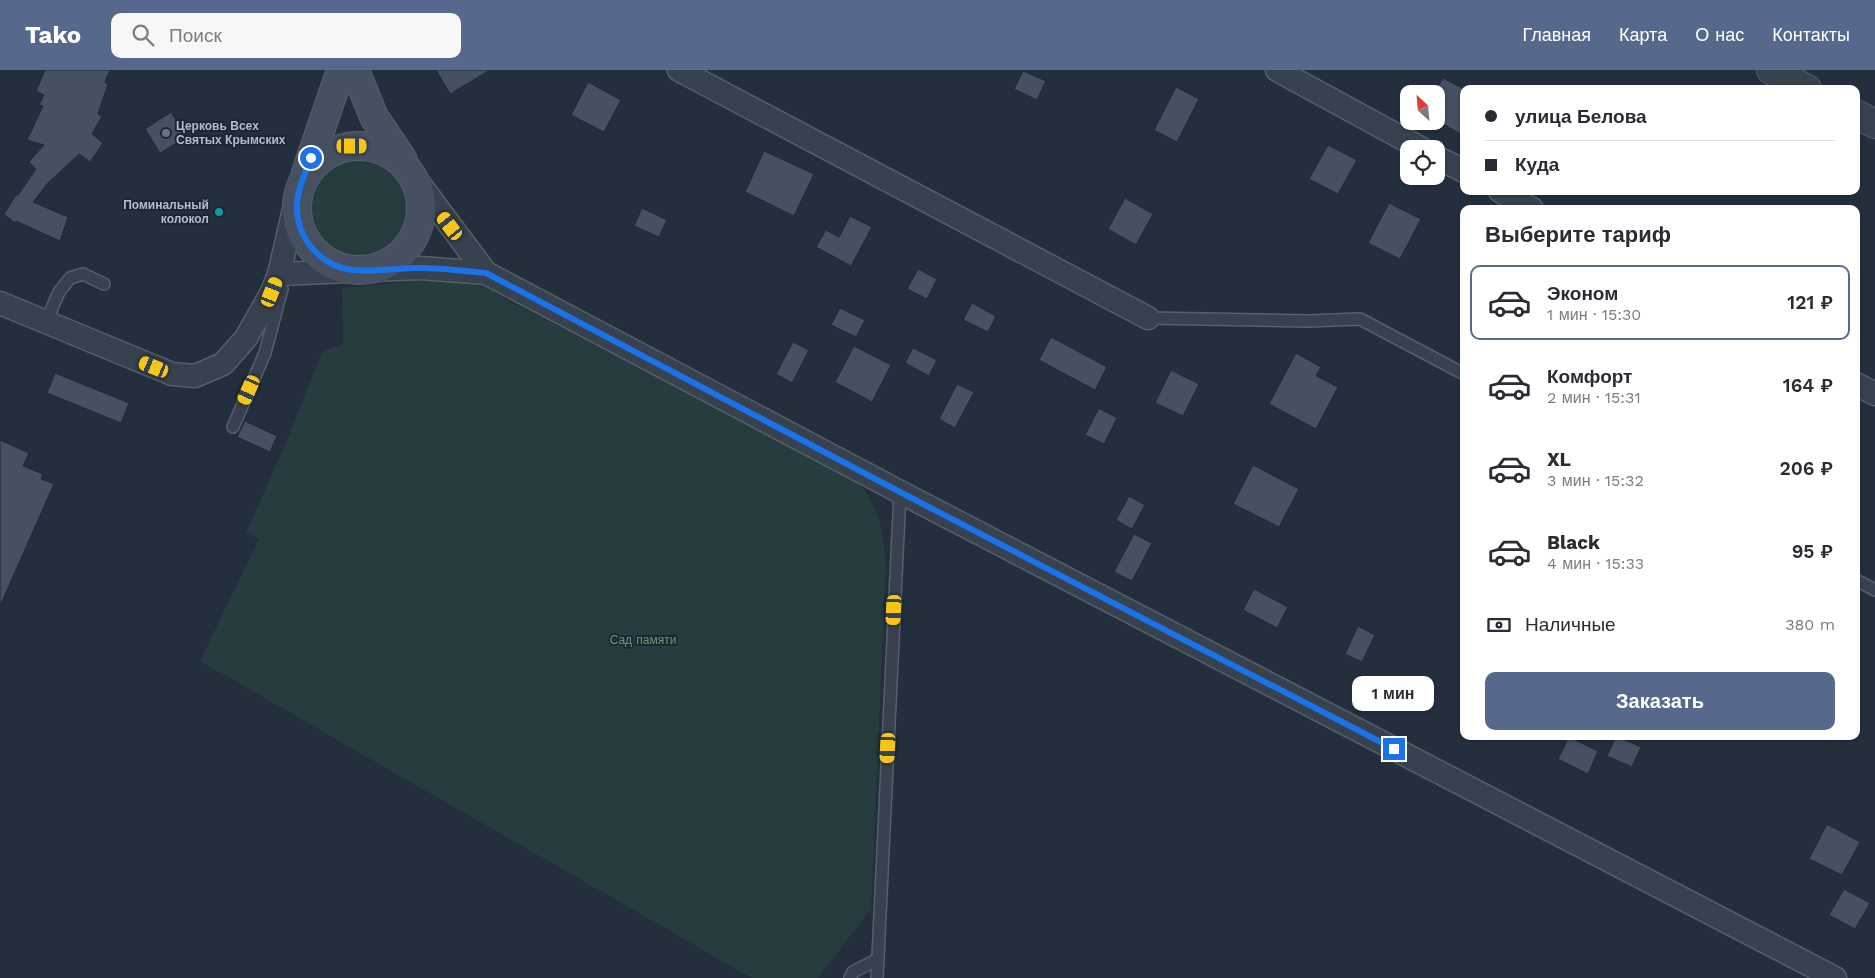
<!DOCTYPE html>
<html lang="ru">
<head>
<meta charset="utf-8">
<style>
	body { margin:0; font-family:"Work Sans",sans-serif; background:#f7f7f7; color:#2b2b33; height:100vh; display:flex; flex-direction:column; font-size:19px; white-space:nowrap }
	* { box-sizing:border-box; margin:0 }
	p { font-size:16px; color:#7c7c81 }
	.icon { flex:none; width:28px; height:28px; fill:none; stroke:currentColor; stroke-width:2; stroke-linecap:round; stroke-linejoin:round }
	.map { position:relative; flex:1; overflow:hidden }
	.sheet { position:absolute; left:1460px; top:135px; width:400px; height:535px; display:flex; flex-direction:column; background:#fff; border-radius:10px; box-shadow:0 1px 4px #0004 }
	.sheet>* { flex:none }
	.banner { position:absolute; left:1460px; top:15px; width:400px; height:110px; border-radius:10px; box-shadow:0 1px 4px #0004; display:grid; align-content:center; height:110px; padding:0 25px; background:#fff }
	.needle { width:32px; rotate:334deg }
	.fabs { position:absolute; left:1400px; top:15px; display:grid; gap:10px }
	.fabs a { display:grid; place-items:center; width:45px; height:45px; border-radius:10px; background:#fff; box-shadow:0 1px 4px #0004; font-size:25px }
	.end { position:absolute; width:22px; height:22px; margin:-11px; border:6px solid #1a73e8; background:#fff; box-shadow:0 0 0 2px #fff }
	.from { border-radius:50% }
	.bubble { position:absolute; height:35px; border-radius:10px; background:#fff; box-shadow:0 1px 4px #0004; font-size:16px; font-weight:600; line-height:35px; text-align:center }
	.car { position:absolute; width:15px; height:30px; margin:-15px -8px; border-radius:6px; box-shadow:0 0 4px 1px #0007; background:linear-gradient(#f5c518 24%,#345 0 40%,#f5c518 0 76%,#345 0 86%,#f5c518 0) }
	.banner b { display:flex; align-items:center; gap:18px; height:48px; font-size:19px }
	.banner b+b { border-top:1px solid #e1e1e2 }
	.banner i { width:12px; height:12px; background:#2b2b33 }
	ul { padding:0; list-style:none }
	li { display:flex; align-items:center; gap:15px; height:75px; margin:0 10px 8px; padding:0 15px; border:2px solid transparent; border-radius:10px }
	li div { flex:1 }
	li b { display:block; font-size:19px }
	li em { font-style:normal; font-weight:600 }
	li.current { border-color:#56698c }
	li>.icon { width:45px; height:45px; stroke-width:1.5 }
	h2 { padding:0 25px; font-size:22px; line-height:60px }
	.pay { display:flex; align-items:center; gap:12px; height:55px; padding:0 25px; font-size:19px }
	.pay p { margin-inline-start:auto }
	.button { display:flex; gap:10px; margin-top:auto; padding:10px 25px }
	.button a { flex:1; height:58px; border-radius:10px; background:#56698c; color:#fff; font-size:20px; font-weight:600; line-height:58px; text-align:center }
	header { display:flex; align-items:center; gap:30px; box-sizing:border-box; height:70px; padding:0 25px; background:#56698c; color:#fff }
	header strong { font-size:24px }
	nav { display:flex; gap:28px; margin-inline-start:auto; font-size:18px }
	.search { width:350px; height:45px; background:#f7f7f7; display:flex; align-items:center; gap:12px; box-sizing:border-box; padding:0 18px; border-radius:10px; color:#7c7c81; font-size:19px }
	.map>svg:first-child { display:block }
</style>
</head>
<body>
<header>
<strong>Tako</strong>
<div class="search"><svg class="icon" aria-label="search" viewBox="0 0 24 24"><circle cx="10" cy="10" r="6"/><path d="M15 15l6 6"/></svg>Поиск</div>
<nav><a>Главная</a><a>Карта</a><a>О нас</a><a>Контакты</a></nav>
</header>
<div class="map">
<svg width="1875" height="908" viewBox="0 0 1875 908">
	<rect width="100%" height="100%" fill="#242f3e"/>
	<!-- green -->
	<g fill="#263c3f">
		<circle cx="361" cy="138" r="50"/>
		<path d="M 414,211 L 457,213 L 487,217 L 507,230 L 857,410 C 879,438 882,457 886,492 L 871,839 L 818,908 L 752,908 L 200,591 L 259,469 L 246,463 L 290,363 L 322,282 L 343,274 L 342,218 Z"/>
	</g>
	<!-- building -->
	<g fill="#455162" stroke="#1f2835">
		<path d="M 45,0 L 110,0 L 105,12 L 108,14 L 98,44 L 102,46 L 92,64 L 103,73 L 90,92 L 79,84 L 48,113 L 33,132 L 68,147 L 60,171 L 16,151 L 15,153 L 4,144 L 16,125 L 18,125 L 36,99 L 29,92 L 44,75 L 27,70 L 43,36 L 39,35 L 44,25 L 36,21 Z"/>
		<path d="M 436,0 L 490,0 L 450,24 Z"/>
		<path d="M 1023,1 L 1046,11 L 1037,30 L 1014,19 Z"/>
		<path d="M 1443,8 L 1464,19 L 1464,66 L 1436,50 L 1436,20 Z"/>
		<path d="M 588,12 L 621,30 L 604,62 L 571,45 Z"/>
		<path d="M 1176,17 L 1199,29 L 1177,72 L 1154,60 Z"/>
		<path d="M 171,42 L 187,67 L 160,83 L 145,59 Z"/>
		<path d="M 1328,75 L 1357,90 L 1338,124 L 1309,109 Z"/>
		<path d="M 764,81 L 814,104 L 794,146 L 745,122 Z"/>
		<path d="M 1125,128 L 1153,144 L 1136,175 L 1108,159 Z"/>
		<path d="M 1389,133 L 1421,149 L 1400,189 L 1368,173 Z"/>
		<path d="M 642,138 L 667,150 L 659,167 L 634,156 Z"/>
		<path d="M 850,146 L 872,157 L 851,196 L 816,177 L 826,160 L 839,167 Z"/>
		<path d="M 918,199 L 937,209 L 927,229 L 907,219 Z"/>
		<path d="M 972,233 L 996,246 L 988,262 L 963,250 Z"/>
		<path d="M 840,238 L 865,250 L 856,267 L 831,255 Z"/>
		<path d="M 1051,267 L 1107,297 L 1095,320 L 1039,290 Z"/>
		<path d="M 793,272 L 809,280 L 792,313 L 776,304 Z"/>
		<path d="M 854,276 L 891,295 L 872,332 L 835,312 Z"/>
		<path d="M 913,278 L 937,290 L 929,306 L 905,293 Z"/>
		<path d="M 1296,283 L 1321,297 L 1316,306 L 1338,317 L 1316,359 L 1269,334 Z"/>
		<path d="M 1171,300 L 1199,314 L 1183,346 L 1155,333 Z"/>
		<path d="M 55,303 L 129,333 L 121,353 L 47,323 Z"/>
		<path d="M 957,314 L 974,322 L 955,358 L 939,349 Z"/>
		<path d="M 1099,338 L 1117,348 L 1104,374 L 1085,365 Z"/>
		<path d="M 245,351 L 277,366 L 270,382 L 237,367 Z"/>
		<path d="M 0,370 L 29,383 L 23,396 L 43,404 L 41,409 L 54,414 L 0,536 Z"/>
		<path d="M 1253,395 L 1299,419 L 1279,457 L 1233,434 Z"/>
		<path d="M 1129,426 L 1145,435 L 1132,459 L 1116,450 Z"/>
		<path d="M 1134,464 L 1152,473 L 1132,511 L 1114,502 Z"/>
		<path d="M 1254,519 L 1288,537 L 1277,558 L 1243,540 Z"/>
		<path d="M 1358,556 L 1375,565 L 1362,592 L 1345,584 Z"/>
		<path d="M 1616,666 L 1641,677 L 1632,697 L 1607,686 Z"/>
		<path d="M 1569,667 L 1598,681 L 1588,704 L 1558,689 Z"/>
		<path d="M 1827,754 L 1860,772 L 1842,805 L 1809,789 Z"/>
		<path d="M 1844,819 L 1870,833 L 1855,859 L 1829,845 Z"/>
	</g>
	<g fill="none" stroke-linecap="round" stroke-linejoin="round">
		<!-- service casing -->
		<g stroke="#565f6c" stroke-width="14">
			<g id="service">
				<path d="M 1148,248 L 1308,251 L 1360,249 L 1464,304"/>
				<path d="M 46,252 L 59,222 L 70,208 L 83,204 L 104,214"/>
				<path d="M 233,357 L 265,283 L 282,219"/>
				<path d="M 1856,510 L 1875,520"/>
				<path d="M 850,908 L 853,902 L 878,889"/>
				<path d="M 877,908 L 900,422"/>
			</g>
		</g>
		<!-- minor casing -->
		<g stroke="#565f6c" stroke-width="25">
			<g id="minor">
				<path d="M 679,0 L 1148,248"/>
				<path d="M 1277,0 L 1422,79"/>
				<path d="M 1436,87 L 1464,101"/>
				<path d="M 415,108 L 486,203"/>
				<path d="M 1500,121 L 1532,139"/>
				<path d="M 279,204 L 420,198 L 486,203 L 900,422 L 1835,908"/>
				<path d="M 0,233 L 172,304 L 195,306 L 223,294 L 246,268 L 272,222 L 279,204 L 298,122"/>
				<path d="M 1856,314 L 1875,324"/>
			</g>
		</g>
		<!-- tertiary casing -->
		<g stroke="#565f6c" stroke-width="30">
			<g id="tertiary">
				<path d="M 1771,0 L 1807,19"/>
				<path d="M 1856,44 L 1875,54"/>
			</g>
		</g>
		<!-- secondary casing -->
		<g stroke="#565f6c" stroke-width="30">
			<g id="secondary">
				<path d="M 355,0 L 374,47 L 403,90"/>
				<circle cx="359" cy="138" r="62"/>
				<path d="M 306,102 L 341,0"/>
			</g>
		</g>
		<!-- service -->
		<use href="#service" stroke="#38414e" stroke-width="11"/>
		<!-- minor -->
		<use href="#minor" stroke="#38414e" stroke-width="22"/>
		<!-- tertiary -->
		<use href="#tertiary" stroke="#38414e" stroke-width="28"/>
		<!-- secondary -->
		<use href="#secondary" stroke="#465061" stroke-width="28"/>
	</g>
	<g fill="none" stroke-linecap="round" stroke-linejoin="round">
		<!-- route -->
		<path stroke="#1a73e8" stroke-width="6" d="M 311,88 C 305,104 296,121 297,139 C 298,170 322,197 353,200 C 375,202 397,198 418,198 C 441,198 464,201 486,203 L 900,422 L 1394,679"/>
	</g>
	<!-- markers -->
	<circle fill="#6b7280" stroke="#1d2633" stroke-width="2" cx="166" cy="63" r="5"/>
	<circle fill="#0f9aa8" stroke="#1d2633" stroke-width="2" cx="219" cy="142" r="5"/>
	<g text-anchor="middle" stroke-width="4" stroke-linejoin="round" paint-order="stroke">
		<!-- poi labels -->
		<g font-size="12" font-weight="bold" fill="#b4bcc9" stroke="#1d2633" text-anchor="start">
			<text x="176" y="60">Церковь Всех<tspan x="176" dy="14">Святых Крымских</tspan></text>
			<text x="209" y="139" text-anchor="end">Поминальный<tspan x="209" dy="14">колокол</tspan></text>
		</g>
		<!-- park labels -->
		<g font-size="12" fill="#6b9a76" stroke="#1d2633">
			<text x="643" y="574">Сад памяти</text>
		</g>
	</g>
</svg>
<div class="fabs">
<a><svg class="needle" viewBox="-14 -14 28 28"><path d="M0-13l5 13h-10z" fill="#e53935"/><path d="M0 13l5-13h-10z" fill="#7c7c81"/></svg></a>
<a><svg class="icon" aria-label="locate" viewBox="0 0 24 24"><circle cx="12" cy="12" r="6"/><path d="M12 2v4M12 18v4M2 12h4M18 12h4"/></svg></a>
</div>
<i class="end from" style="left:311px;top:88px"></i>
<i class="end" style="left:1394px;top:679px"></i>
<div class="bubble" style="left:1352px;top:606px;width:82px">1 мин</div>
<i class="car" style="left:352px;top:76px;rotate:90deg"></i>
<i class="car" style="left:450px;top:156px;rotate:323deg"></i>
<i class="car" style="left:272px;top:222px;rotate:22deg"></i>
<i class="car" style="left:154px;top:297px;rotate:292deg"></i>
<i class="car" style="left:249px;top:320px;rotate:204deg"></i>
<i class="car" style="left:894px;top:540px;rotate:183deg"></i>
<i class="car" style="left:888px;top:678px;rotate:183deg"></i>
<div class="banner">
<b><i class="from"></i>улица Белова</b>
<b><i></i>Куда</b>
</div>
<section class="sheet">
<h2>Выберите тариф</h2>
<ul>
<li class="current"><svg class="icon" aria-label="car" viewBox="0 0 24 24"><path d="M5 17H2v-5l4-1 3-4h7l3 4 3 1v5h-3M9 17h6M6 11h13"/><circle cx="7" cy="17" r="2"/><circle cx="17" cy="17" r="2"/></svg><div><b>Эконом</b><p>1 мин · 15:30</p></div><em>121 ₽</em></li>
<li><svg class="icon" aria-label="car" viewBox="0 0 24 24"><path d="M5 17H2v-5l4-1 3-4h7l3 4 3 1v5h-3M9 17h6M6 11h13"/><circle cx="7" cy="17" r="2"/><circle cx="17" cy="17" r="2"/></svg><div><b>Комфорт</b><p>2 мин · 15:31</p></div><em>164 ₽</em></li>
<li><svg class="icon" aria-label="car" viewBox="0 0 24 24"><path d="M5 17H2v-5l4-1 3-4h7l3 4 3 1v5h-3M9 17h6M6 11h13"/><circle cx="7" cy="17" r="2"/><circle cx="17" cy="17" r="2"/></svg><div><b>XL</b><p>3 мин · 15:32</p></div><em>206 ₽</em></li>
<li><svg class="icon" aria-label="car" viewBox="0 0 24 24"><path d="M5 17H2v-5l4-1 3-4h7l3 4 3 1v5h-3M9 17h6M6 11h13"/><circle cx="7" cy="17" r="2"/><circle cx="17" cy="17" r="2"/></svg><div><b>Black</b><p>4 мин · 15:33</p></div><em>95 ₽</em></li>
</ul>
<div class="pay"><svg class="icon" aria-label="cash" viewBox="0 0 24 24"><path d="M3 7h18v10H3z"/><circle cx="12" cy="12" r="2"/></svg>Наличные<p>380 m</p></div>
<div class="button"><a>Заказать</a></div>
</section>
</div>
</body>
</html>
